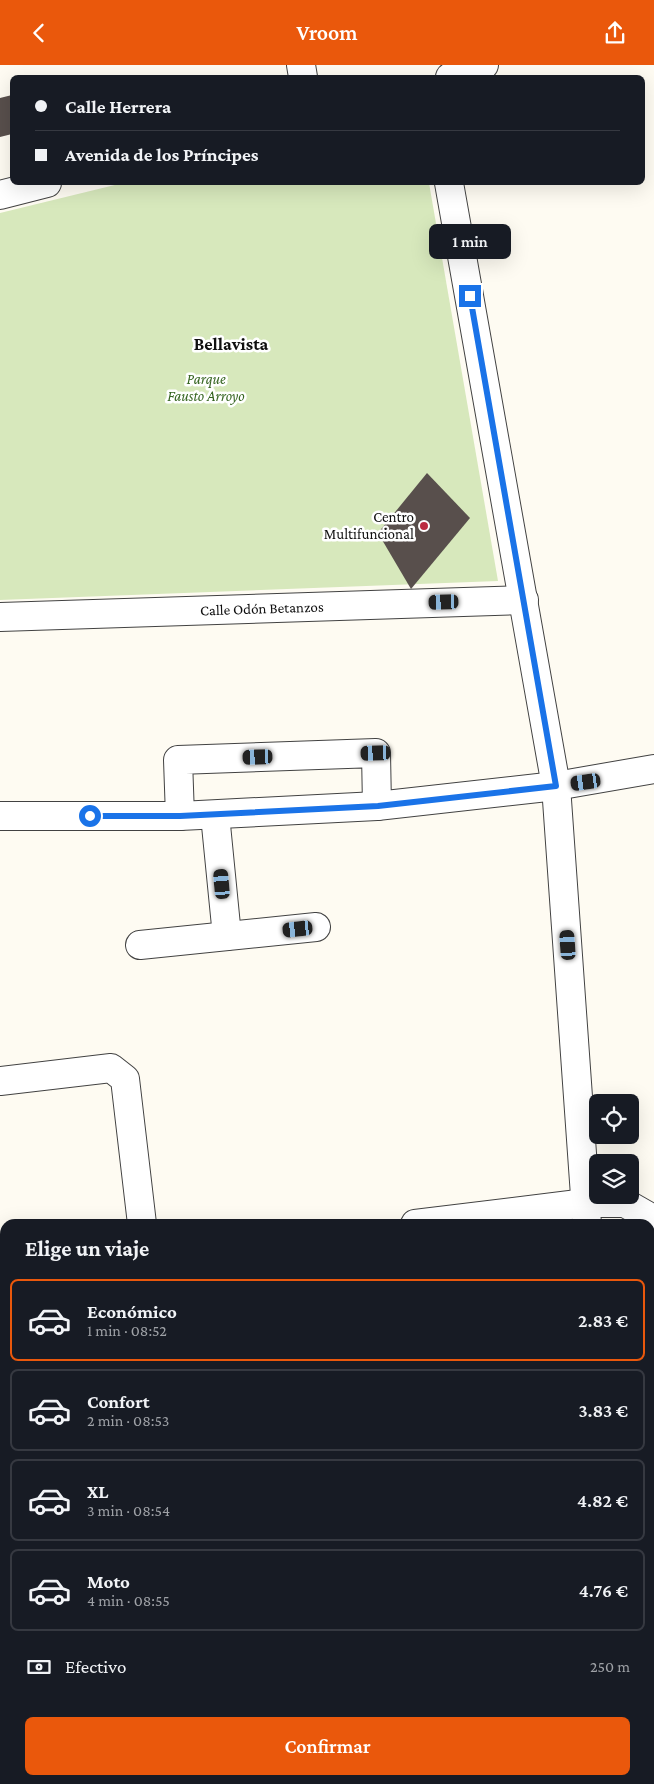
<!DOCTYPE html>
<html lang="es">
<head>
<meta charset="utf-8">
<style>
	body { margin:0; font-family:"Crimson Pro",serif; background:#20242c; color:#f1f3f6; height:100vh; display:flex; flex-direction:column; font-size:19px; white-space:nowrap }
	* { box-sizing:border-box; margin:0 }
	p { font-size:16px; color:#9ea1a6 }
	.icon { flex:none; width:28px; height:28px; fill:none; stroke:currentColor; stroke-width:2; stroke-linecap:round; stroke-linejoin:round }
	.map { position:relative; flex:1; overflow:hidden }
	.drawer { position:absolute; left:0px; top:1154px; width:655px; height:566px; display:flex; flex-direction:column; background:#171b24; border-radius:15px 15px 0 0; box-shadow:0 5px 20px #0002 }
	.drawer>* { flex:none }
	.banner { position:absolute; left:10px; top:10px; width:635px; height:110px; border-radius:8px; box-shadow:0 5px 20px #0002; display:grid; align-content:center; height:110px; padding:0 25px; background:#171b24 }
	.fabs { position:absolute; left:589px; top:1029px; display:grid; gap:10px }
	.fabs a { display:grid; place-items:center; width:50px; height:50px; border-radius:8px; background:#171b24; box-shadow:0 5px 20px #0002; font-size:25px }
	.end { position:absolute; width:22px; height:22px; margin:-11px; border:6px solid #1a73e8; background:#fff; box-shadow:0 0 0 2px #fff }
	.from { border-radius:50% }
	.bubble { position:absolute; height:35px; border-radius:8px; background:#171b24; box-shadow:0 5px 20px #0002; font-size:16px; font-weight:600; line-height:35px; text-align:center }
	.car { position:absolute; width:15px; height:30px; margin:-15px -8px; border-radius:6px; box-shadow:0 0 4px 1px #0007; background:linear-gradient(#222 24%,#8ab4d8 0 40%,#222 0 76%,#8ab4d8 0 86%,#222 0) }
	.banner b { display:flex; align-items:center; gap:18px; height:48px; font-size:19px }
	.banner b+b { border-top:1px solid #363941 }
	.banner i { width:12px; height:12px; background:#f1f3f6 }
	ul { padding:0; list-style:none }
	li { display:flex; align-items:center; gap:15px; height:82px; margin:0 10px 8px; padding:0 15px; border:2px solid #363941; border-radius:8px }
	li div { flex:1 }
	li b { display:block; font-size:19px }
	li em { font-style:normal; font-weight:600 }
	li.selected { border-color:#ea580c }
	li>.icon { width:45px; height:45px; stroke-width:1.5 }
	h2 { padding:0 25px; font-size:22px; line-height:60px }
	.pay { display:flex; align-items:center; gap:12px; height:55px; padding:0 25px; font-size:19px }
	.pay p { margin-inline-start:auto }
	.primary-button { display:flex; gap:10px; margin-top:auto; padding:10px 25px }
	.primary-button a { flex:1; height:58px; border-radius:8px; background:#ea580c; color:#fff; font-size:20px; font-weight:600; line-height:58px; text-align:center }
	header { display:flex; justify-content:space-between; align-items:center; height:65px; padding:0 25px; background:#ea580c; color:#fff; font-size:22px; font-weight:600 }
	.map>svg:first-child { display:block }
</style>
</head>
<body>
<header><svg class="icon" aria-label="back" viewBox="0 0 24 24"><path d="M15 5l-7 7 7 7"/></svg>Vroom<svg class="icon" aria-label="share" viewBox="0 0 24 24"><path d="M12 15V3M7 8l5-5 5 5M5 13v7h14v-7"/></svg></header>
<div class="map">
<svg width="654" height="1719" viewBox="0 0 654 1719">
	<rect width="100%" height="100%" fill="#fefbf2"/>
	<!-- green -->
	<g fill="#d7e8bc">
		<path d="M 123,118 L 429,118 L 498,516 L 0,535 L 0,148 Z"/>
		<path d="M 74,1715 L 516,1715 L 511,1719 L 40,1719 Z"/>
	</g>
	<!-- building -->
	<g fill="#584f4c">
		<path d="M 12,30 L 12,69 L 0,72 L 0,33 Z"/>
		<path d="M 427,408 L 470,453 L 411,524 L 378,468 Z"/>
	</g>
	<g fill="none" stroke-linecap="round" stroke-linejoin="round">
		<!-- minor casing -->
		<g stroke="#424242" stroke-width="30">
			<g id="minor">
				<path d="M 301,0 L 303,12"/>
				<path d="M 450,12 L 484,0"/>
				<path d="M 449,118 L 556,721 L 587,1159"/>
				<path d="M 0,130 L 47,118"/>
				<path id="s1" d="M 0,552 L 524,535"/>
				<path d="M 215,750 L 227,871"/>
				<path d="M 0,751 L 180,751 L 377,741 L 556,721 L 654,704"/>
				<path d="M 180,751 L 178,695 L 376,688 L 377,741"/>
				<path d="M 140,880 L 316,862"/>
				<path d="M 0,1016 L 111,1003 L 125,1014 L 142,1159"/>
				<path d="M 415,1159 L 586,1138 L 625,1138 L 646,1150 L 650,1159"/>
				<path d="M 0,1208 L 5,1208"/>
				<path d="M 650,1216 L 654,1204"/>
				<path d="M 0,1339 L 5,1338"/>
				<path d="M 650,1462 L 654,1462"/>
				<path d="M 0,1537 L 5,1537"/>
				<path d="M 650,1638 L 654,1638"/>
				<path d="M 0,1715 L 5,1715"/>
				<path d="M 613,1715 L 615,1719"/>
				<path d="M 567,1719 L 569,1715"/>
			</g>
		</g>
		<!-- path -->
		<g stroke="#313131" stroke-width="3" stroke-dasharray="5 2.5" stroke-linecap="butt">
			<path d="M 650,1683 L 654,1687"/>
			<path d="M 106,1715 L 107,1717 L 137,1719"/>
			<path d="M 345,1719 L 350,1715"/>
		</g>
		<!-- minor -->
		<use href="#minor" stroke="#fff" stroke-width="28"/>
	</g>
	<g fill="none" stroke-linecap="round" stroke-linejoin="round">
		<!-- route -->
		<path stroke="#1a73e8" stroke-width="6" d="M 90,751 L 180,751 L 378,741 L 556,721 L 470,231"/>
	</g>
	<!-- markers -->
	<circle fill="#bb2c40" stroke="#fff" stroke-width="2" cx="424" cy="461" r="5"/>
	<g text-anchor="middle" stroke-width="5" stroke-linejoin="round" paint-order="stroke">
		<!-- park labels -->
		<g font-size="15" font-style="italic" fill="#366521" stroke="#fff">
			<text x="206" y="319">Parque<tspan x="206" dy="17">Fausto Arroyo</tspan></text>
		</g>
		<!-- poi labels -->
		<g font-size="15" fill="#0f0f0f" stroke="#fff" text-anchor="end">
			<text x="414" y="457">Centro<tspan x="414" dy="17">Multifuncional</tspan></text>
		</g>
		<!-- street labels -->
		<g font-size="15" fill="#0f0f0f" stroke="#fff">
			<text dy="5" stroke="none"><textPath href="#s1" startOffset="262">Calle Odón Betanzos</textPath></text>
		</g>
		<!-- quarter labels -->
		<g font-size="18" font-weight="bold" fill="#0f0f0f" stroke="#fff">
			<text x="231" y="285">Bellavista</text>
		</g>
	</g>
</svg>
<div class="fabs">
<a><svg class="icon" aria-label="locate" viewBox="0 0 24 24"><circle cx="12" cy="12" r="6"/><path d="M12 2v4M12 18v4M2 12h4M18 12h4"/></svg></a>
<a><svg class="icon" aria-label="layers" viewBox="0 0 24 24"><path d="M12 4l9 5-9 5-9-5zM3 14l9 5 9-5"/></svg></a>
</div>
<i class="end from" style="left:90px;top:751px"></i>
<i class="end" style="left:470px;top:231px"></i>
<div class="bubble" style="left:429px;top:159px;width:82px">1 min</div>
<i class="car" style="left:444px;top:537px;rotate:268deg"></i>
<i class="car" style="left:376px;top:688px;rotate:268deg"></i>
<i class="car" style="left:258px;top:692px;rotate:268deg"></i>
<i class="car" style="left:586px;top:717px;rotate:262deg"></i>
<i class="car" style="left:222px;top:819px;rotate:355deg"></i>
<i class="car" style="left:298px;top:864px;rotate:264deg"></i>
<i class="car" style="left:568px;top:880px;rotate:356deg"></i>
<div class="banner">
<b><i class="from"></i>Calle Herrera</b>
<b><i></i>Avenida de los Príncipes</b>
</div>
<section class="drawer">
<h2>Elige un viaje</h2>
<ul>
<li class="selected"><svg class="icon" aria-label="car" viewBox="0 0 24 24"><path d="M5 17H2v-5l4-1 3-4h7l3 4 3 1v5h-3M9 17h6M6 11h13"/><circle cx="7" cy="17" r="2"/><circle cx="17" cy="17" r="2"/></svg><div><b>Económico</b><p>1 min · 08:52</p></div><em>2.83 €</em></li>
<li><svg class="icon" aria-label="car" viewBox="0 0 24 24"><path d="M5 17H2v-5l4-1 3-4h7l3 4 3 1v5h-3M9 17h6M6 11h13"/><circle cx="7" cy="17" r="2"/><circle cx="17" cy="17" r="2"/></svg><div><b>Confort</b><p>2 min · 08:53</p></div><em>3.83 €</em></li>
<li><svg class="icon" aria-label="car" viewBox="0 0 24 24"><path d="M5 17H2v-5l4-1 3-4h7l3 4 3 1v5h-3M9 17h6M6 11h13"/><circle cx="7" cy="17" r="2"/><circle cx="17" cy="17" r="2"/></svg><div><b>XL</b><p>3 min · 08:54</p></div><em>4.82 €</em></li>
<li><svg class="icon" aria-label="car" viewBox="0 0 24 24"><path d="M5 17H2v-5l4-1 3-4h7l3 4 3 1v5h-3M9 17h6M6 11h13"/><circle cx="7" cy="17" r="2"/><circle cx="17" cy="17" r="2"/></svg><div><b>Moto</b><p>4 min · 08:55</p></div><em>4.76 €</em></li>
</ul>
<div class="pay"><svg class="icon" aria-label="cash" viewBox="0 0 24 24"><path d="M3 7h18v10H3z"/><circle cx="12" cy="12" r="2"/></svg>Efectivo<p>250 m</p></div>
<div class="primary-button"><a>Confirmar</a></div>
</section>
</div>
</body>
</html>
